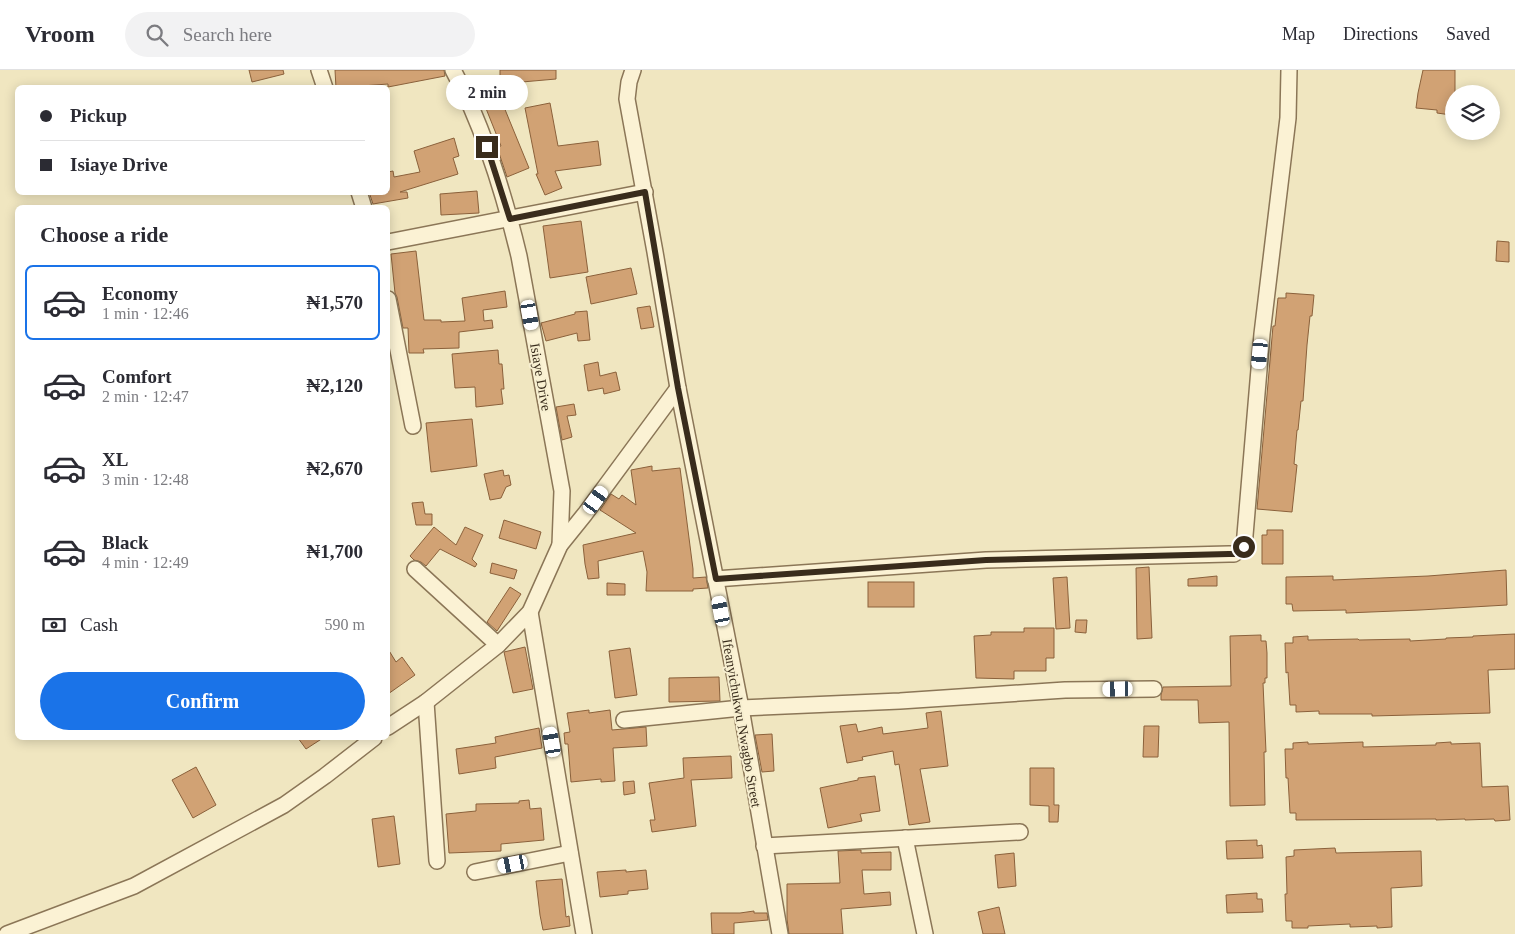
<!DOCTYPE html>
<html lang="en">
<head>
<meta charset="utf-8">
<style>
	body { margin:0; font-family:Georgia,serif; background:#f2f2f3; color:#2b2b33; height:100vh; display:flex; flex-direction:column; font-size:19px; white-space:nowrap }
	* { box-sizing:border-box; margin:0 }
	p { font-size:16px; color:#7c7c81 }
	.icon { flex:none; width:28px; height:28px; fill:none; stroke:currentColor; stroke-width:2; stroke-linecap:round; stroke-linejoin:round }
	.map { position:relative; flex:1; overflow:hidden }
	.side { position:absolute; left:15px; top:135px; width:375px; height:535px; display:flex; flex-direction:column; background:#fff; border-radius:8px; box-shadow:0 2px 12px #0003 }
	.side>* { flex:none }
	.hud { position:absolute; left:15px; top:15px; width:375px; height:110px; border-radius:8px; box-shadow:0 2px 12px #0003; display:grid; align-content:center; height:110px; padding:0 25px; background:#fff }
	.buttons { position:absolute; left:1445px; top:15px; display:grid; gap:10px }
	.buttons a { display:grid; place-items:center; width:55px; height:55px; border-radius:50%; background:#fff; box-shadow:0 2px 12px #0003; font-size:25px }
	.end { position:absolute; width:22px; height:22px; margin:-11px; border:6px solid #392c1c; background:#fff; box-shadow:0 0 0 2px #fff }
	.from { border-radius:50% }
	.bubble { position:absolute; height:35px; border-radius:18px; background:#fff; box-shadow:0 2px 12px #0003; font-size:16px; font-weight:600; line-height:35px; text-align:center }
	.car { position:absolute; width:15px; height:30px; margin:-15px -8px; border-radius:6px; box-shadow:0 0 4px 1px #0007; background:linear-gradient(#fff 24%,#345 0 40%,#fff 0 76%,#345 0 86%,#fff 0) }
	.hud b { display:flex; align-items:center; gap:18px; height:48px; font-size:19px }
	.hud b+b { border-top:1px solid #e1e1e2 }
	.hud i { width:12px; height:12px; background:#2b2b33 }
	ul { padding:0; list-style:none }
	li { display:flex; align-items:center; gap:15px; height:75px; margin:0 10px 8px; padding:0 15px; border:2px solid transparent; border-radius:8px }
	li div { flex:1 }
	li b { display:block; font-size:19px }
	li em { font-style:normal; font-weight:600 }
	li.on { border-color:#1a73e8 }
	li>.icon { width:45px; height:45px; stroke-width:1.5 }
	h2 { padding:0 25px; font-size:22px; line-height:60px }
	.pay { display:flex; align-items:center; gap:12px; height:55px; padding:0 25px; font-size:19px }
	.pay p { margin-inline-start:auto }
	.cta { display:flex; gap:10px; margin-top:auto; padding:10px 25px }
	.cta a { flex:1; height:58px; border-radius:30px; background:#1a73e8; color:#fff; font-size:20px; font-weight:600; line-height:58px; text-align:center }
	header { display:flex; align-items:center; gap:30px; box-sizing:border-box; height:70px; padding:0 25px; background:#fff; border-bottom:1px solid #e1e1e2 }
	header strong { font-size:24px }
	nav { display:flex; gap:28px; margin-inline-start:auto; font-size:18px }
	.search { width:350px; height:45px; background:#f2f2f3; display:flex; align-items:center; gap:12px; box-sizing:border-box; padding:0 18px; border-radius:28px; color:#7c7c81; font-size:19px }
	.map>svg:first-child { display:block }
</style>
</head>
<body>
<header>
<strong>Vroom</strong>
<div class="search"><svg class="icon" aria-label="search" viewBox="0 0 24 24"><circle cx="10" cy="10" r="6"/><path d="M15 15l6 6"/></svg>Search here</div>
<nav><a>Map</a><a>Directions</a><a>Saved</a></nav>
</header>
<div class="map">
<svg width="1515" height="864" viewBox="0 0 1515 864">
	<rect width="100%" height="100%" fill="#f0e6c0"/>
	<!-- building -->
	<g fill="#d1a274" stroke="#8b613b">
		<path d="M 249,0 L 283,0 L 284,4 L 252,12 Z"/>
		<path d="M 335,0 L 444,0 L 445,6 L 388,17 L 388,14 L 336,18 Z"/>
		<path d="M 500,0 L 556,0 L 556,9 L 522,12 L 522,22 L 500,22 Z"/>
		<path d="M 1423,0 L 1455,0 L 1455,24 L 1451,45 L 1437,43 L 1437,40 L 1416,38 L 1418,23 Z"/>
		<path d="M 497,20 L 529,98 L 507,107 L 497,77 L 501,76 L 481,26 Z"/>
		<path d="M 550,33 L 558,76 L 598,71 L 601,95 L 555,101 L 562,118 L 545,125 L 536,104 L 538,104 L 525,38 Z"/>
		<path d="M 454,68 L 459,86 L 453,88 L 458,104 L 400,122 L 407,122 L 408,128 L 373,134 L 369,122 L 388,122 L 388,102 L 393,101 L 394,107 L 420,102 L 414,81 Z"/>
		<path d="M 477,121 L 479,143 L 441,145 L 440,124 Z"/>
		<path d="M 581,151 L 588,202 L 550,208 L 543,156 Z"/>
		<path d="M 1497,171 L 1509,172 L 1509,192 L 1496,191 Z"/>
		<path d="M 416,181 L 424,250 L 441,250 L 441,252 L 465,251 L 462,228 L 505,221 L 507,237 L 483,240 L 484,251 L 492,250 L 493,258 L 459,262 L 459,278 L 423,279 L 424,283 L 409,283 L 408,258 L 403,258 L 397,227 L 395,223 L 391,184 Z"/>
		<path d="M 631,198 L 637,224 L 591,234 L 586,207 Z"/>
		<path d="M 1286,223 L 1314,225 L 1312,246 L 1310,246 L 1307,275 L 1303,331 L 1301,331 L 1298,360 L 1297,360 L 1294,394 L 1297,395 L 1292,442 L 1257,439 L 1273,256 L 1275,256 L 1278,228 L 1286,228 Z"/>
		<path d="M 650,236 L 654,257 L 641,259 L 637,238 Z"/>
		<path d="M 587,241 L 590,270 L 578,271 L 577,263 L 546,271 L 541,253 L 575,244 L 575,242 Z"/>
		<path d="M 498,280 L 499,294 L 502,294 L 504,319 L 501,319 L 503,334 L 476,337 L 475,317 L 455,318 L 452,284 Z"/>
		<path d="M 598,292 L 600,306 L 616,302 L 620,320 L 604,324 L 603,318 L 588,321 L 584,295 Z"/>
		<path d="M 574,334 L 576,345 L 567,346 L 572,367 L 562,370 L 556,337 Z"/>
		<path d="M 472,349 L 477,396 L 431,402 L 426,353 Z"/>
		<path d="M 652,396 L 652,401 L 680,398 L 693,499 L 693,508 L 706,507 L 708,518 L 693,519 L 693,521 L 646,521 L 647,502 L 643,481 L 598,491 L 599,508 L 588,509 L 585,494 L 583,475 L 636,463 L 600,440 L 611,424 L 619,429 L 622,425 L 636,435 L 631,400 Z"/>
		<path d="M 503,400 L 504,406 L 509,405 L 511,415 L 506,417 L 501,428 L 490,430 L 484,404 Z"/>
		<path d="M 423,432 L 425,444 L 432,444 L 432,455 L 416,455 L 412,433 Z"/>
		<path d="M 504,450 L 541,462 L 536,479 L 499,468 Z"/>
		<path d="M 434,457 L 456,475 L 465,457 L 483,465 L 472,489 L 477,494 L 475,497 L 440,479 L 426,496 L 421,492 L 414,490 L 410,486 Z"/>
		<path d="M 1267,460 L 1283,460 L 1283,494 L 1262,494 L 1262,465 L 1267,465 Z"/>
		<path d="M 492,493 L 517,500 L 514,509 L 490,503 Z"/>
		<path d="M 1149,497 L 1152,568 L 1137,569 L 1136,498 Z"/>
		<path d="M 1506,500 L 1507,535 L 1420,540 L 1346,543 L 1346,540 L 1293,541 L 1292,534 L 1286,534 L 1286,507 L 1333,506 L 1333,510 L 1428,506 Z"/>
		<path d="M 1217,506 L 1217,516 L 1188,516 L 1188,509 Z"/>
		<path d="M 1067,507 L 1070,558 L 1056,559 L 1053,508 Z"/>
		<rect x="868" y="512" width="46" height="25"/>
		<path d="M 607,513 L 625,514 L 625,525 L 607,525 Z"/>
		<path d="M 510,517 L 521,524 L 497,561 L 487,552 Z"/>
		<path d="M 1076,550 L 1087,550 L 1086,563 L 1075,562 Z"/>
		<path d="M 1024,558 L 1054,558 L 1054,588 L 1046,588 L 1046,601 L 1014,601 L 1014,609 L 976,608 L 974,566 L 991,565 L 991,562 L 1024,562 Z"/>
		<path d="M 1515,564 L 1515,599 L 1488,600 L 1490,643 L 1372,646 L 1372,644 L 1319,644 L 1319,641 L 1296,642 L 1296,635 L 1290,635 L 1288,602 L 1286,603 L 1285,573 L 1293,573 L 1293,567 L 1308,566 L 1308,570 L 1358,569 L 1359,570 L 1410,569 L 1410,571 L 1446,569 L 1446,568 L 1473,567 L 1473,566 Z"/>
		<path d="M 1261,565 L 1261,571 L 1266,571 L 1267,583 L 1267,608 L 1265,608 L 1265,613 L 1263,613 L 1266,682 L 1264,682 L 1265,735 L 1230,736 L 1229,652 L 1199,653 L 1198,630 L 1161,630 L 1161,625 L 1163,617 L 1231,616 L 1230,566 Z"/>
		<path d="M 525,577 L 533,619 L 513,623 L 504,582 Z"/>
		<path d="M 630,578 L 637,625 L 615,628 L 609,581 Z"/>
		<path d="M 388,579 L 396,592 L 402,587 L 415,605 L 388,624 Z"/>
		<path d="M 719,607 L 720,631 L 669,632 L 669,608 Z"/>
		<path d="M 589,640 L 589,643 L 610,640 L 612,660 L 646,657 L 647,676 L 613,678 L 615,711 L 601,712 L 601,709 L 571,712 L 568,674 L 565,674 L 564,663 L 570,662 L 567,643 Z"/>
		<path d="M 941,641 L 948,696 L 920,699 L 930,752 L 909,755 L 899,694 L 895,695 L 893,681 L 862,687 L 863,690 L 847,693 L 840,656 L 856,654 L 858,662 L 882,657 L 883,664 L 928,658 L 926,643 Z"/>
		<path d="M 1144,656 L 1159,656 L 1158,687 L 1143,687 Z"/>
		<path d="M 539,658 L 542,678 L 495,687 L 496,698 L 459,704 L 456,679 L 496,673 L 495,667 Z"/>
		<path d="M 772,664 L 774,701 L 762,702 L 755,665 Z"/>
		<path d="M 298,668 L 323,668 L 306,679 Z"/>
		<path d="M 1308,672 L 1308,674 L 1363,672 L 1363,677 L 1436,675 L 1436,673 L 1451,672 L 1451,674 L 1480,673 L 1482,717 L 1508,716 L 1510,750 L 1495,751 L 1494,749 L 1465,750 L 1465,749 L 1436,750 L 1436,749 L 1296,750 L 1296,743 L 1290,743 L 1288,708 L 1286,708 L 1285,679 L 1293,679 L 1293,673 Z"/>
		<path d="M 731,686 L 732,708 L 691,710 L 696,756 L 652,762 L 650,750 L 655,750 L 649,713 L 684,708 L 683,688 Z"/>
		<path d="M 196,697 L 216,735 L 193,748 L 172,710 Z"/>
		<path d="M 1030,698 L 1054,698 L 1054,735 L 1059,735 L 1058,752 L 1049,752 L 1049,736 L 1030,735 Z"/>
		<path d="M 875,706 L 880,741 L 860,744 L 862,751 L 828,758 L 820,718 L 858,710 L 858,708 Z"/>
		<path d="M 634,711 L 635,723 L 624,725 L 623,712 Z"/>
		<path d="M 529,730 L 530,739 L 541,738 L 544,770 L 501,774 L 501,781 L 449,783 L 446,744 L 476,741 L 476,734 L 519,733 L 519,731 Z"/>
		<path d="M 394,746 L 400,794 L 378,797 L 372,749 Z"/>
		<path d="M 1257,770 L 1257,776 L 1262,775 L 1263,788 L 1227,789 L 1226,771 Z"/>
		<path d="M 1335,778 L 1336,783 L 1421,781 L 1422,816 L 1391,818 L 1392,857 L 1377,858 L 1377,856 L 1350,857 L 1350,854 L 1308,856 L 1308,858 L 1292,858 L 1292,851 L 1286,851 L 1285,824 L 1287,824 L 1286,787 L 1294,786 L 1294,780 Z"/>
		<path d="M 861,780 L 861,783 L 891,782 L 891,800 L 862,800 L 864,824 L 890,822 L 891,835 L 841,839 L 843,864 L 789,864 L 787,849 L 787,814 L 840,813 L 838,781 Z"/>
		<path d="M 1014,783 L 1016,816 L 998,818 L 995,785 Z"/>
		<path d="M 626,800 L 626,802 L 646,800 L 648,819 L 628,821 L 628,824 L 600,827 L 597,802 Z"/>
		<path d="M 562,809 L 566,847 L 569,846 L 570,856 L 543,860 L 540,845 L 536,811 Z"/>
		<path d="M 1257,823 L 1257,829 L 1262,829 L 1263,842 L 1227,843 L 1226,825 Z"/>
		<path d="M 999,837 L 1005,864 L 983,864 L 978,842 Z"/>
		<path d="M 754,841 L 754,843 L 767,843 L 768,850 L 734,853 L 734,864 L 712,864 L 711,843 L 740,843 Z"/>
	</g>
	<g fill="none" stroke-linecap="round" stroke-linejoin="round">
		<!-- minor casing -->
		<g stroke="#8b7657" stroke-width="18">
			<g id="minor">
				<path d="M 319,0 L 325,18"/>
				<path d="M 453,0 C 484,57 504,124 519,186 L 562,421 L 560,475"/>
				<path d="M 633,0 L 629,12 L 627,29 L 655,182 L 678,318 L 741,638 L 780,864"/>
				<path d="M 359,122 L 364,138"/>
				<path d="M 388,172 L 645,122"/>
				<path d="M 388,229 L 413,356"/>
				<path d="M 415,499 L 498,575"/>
				<path d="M 715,509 L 986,490 L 1229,484 L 1234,484 L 1244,477 L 1262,264 L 1288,48 L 1289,0"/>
				<path d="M 530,542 L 584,864"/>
				<path d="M 426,632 L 437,791"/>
				<path d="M 624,650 L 741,638 L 900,631 L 1065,620 L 1154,619"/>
				<path d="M 388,657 L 426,632 L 498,575 L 530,542 L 560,475 L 585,444 L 678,318"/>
				<path d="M 905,768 L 925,864"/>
				<path d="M 764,776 L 1020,762"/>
				<path d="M 475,802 L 570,783"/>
				<path d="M 7,864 L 134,816 L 284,735 L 325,706 L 374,668"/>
			</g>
		</g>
		<!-- minor -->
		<use href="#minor" stroke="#fbf2d4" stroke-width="15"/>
	</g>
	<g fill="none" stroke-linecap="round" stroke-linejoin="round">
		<!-- route -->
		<path stroke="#392c1c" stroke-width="6" d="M 487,77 L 510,149 L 645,122 L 678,318 L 716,509 L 986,490 L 1229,484 L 1234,484 L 1244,477"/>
	</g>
	<g text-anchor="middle" stroke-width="4" stroke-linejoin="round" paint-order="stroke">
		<!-- street labels -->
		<g font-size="14" fill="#392c1c" stroke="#f7efd0">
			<text transform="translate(541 307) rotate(80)" y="5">Isiaye Drive</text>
			<text transform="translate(742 653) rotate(80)" y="5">Ifeanyichukwu Nwagbo Street</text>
		</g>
	</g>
</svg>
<div class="buttons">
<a><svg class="icon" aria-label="layers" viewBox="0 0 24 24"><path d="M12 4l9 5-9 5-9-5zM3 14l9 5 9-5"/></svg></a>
</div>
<i class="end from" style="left:1244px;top:477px"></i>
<i class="end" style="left:487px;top:77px"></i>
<div class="bubble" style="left:446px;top:5px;width:82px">2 min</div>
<i class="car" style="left:530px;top:245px;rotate:170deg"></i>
<i class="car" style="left:1260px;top:284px;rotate:185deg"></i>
<i class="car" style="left:596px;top:430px;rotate:36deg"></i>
<i class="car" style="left:721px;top:541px;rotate:349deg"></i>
<i class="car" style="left:1118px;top:619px;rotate:269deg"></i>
<i class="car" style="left:552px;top:672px;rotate:350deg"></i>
<i class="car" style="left:513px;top:794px;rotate:259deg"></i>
<div class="hud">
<b><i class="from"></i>Pickup</b>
<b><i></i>Isiaye Drive</b>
</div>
<section class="side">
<h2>Choose a ride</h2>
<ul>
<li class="on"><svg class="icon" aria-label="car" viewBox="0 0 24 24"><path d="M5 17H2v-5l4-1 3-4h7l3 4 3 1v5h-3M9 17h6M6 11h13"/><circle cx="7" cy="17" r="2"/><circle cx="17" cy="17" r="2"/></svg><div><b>Economy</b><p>1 min · 12:46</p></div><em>₦1,570</em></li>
<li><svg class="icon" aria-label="car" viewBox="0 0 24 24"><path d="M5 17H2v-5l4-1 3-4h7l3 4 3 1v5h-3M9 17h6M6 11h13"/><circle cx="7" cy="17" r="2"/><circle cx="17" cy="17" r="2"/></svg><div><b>Comfort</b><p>2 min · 12:47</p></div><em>₦2,120</em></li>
<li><svg class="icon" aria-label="car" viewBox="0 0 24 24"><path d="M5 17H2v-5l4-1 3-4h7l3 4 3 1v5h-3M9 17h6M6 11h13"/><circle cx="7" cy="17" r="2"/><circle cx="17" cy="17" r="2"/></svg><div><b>XL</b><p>3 min · 12:48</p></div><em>₦2,670</em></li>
<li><svg class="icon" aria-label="car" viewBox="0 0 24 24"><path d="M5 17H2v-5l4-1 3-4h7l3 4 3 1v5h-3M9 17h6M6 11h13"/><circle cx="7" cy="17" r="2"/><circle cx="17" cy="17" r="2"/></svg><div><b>Black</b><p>4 min · 12:49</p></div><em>₦1,700</em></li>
</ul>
<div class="pay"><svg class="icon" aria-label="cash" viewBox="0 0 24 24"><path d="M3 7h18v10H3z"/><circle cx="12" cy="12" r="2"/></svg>Cash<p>590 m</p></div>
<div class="cta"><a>Confirm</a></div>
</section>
</div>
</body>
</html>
